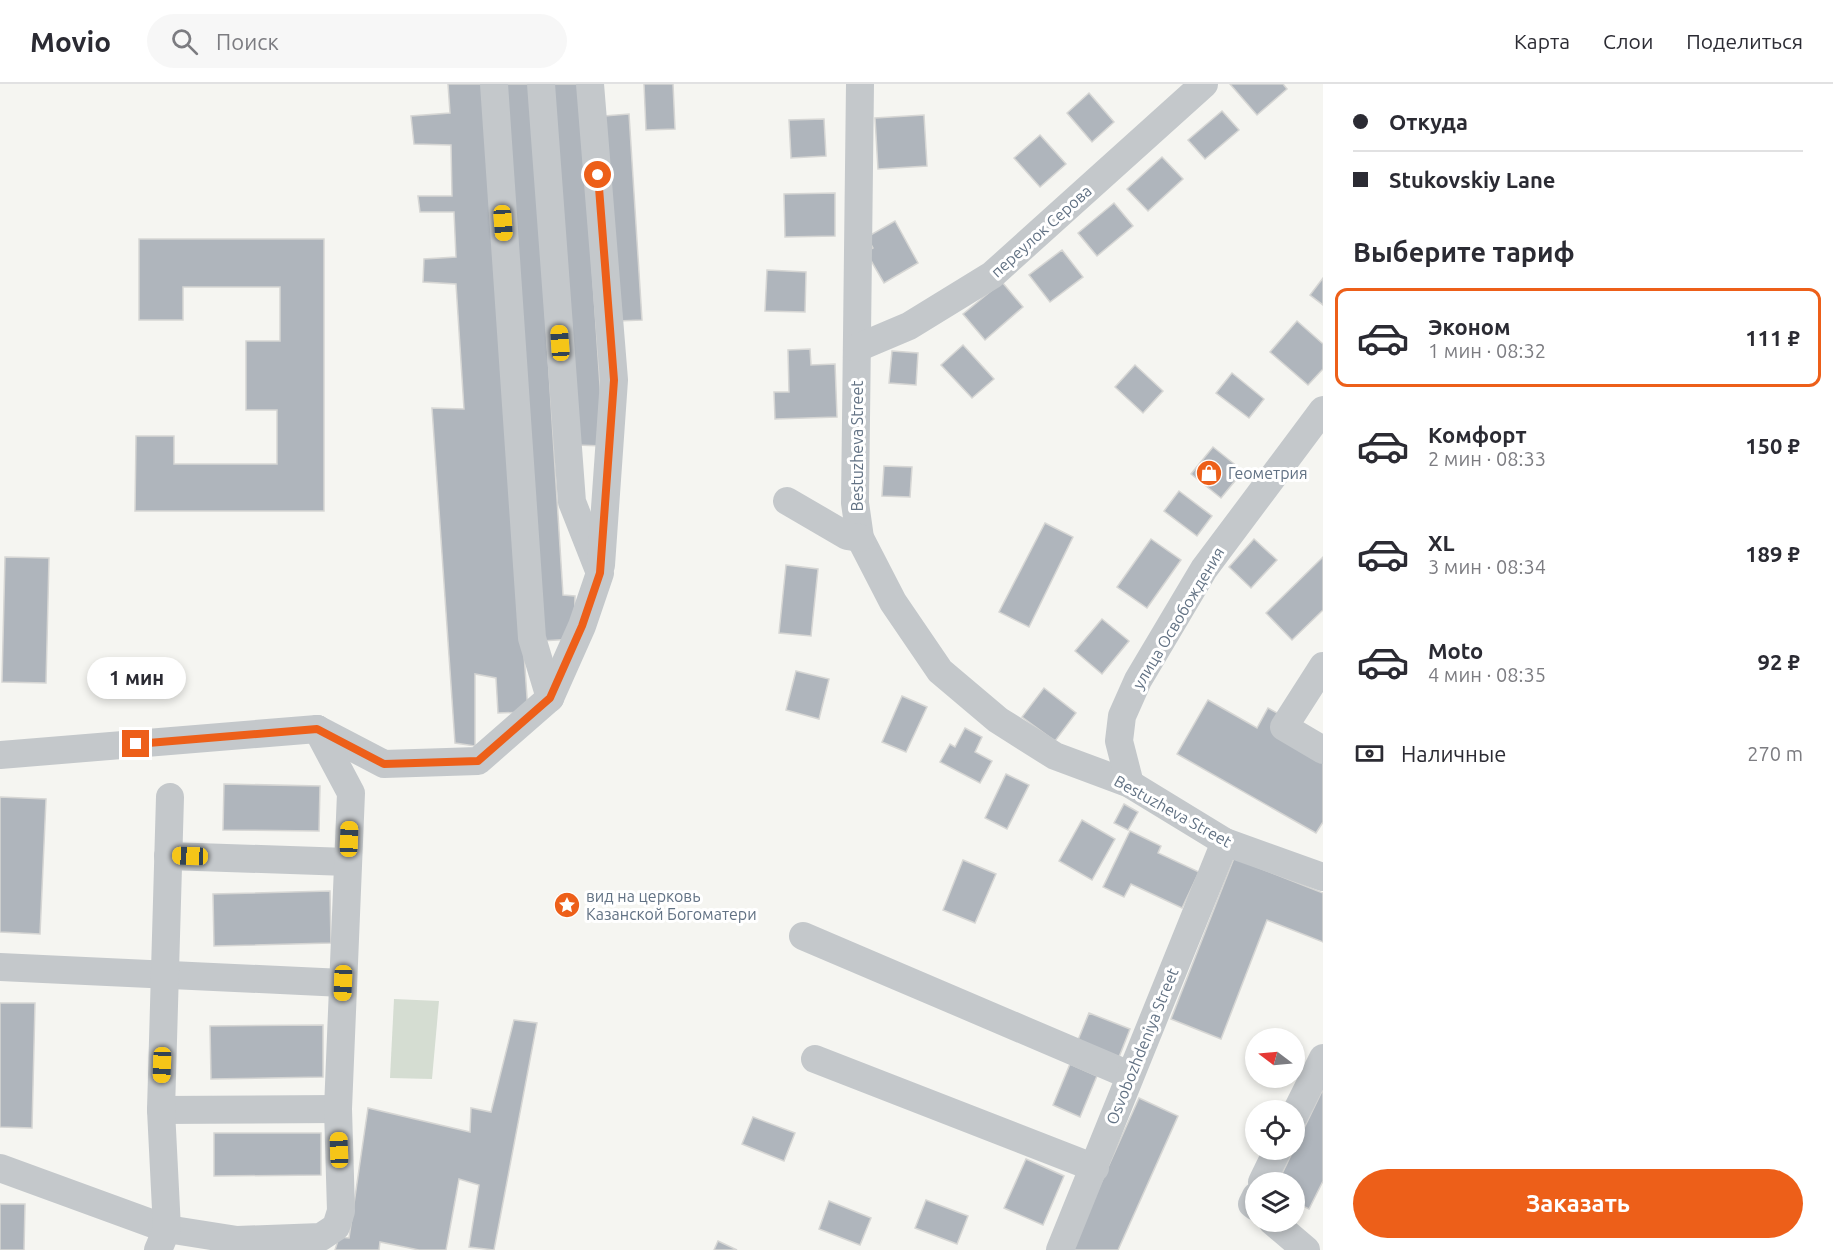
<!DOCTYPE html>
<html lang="ru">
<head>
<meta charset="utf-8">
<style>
	body { margin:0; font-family:Ubuntu,sans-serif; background:#f7f7f7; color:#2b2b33; height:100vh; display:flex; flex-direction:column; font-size:22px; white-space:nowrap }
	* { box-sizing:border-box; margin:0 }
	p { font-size:20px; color:#7c7c81 }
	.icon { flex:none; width:33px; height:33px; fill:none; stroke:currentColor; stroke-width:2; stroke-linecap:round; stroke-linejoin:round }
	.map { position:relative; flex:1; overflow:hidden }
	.panel { display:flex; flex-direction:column; background:#fff; width:510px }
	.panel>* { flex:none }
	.banner { display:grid; align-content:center; height:132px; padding:0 30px; background:#fff }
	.needle { width:39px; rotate:286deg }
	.fabs { position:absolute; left:1245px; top:944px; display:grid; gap:12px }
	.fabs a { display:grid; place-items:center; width:60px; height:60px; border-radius:50%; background:#fff; box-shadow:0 3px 9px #0003; font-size:30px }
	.end { position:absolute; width:27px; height:27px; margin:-14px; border:8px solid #ed5f19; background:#fff; box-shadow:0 0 0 3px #fff }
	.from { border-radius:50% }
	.bubble { position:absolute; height:42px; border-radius:21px; background:#fff; box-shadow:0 3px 9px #0003; font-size:20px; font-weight:600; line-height:42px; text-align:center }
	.car { position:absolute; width:18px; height:36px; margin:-18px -9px; border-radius:8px; box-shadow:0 0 4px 2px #0007; background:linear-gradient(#f5c518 24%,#345 0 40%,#f5c518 0 76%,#345 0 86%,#f5c518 0) }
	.banner b { display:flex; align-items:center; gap:21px; height:57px; font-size:22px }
	.banner b+b { border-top:2px solid #e1e1e2 }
	.banner i { width:15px; height:15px; background:#2b2b33 }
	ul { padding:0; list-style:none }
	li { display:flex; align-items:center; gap:18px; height:99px; margin:0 12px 9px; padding:0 18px; border:3px solid transparent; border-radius:12px }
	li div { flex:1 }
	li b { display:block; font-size:22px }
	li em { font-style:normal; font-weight:600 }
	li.selected { border-color:#ed5f19 }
	li>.icon { width:54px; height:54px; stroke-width:1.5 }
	h2 { padding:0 30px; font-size:27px; line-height:72px }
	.pay { display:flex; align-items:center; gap:15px; height:66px; padding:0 30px; font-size:22px }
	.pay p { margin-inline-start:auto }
	.action { display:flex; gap:12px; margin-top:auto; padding:12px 30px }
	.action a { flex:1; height:69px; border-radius:36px; background:#ed5f19; color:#fff; font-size:24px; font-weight:600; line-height:69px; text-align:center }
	header { display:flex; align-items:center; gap:36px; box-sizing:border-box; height:84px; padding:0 30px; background:#fff; border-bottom:2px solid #e1e1e2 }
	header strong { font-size:28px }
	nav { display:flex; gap:33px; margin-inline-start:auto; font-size:21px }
	.search { width:420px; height:54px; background:#f7f7f7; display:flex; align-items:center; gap:15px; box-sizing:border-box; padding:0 21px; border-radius:33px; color:#7c7c81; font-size:22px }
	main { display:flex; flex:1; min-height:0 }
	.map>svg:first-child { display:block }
</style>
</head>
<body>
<header>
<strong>Movio</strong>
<div class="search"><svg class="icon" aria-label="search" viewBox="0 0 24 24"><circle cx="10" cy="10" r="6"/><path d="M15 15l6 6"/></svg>Поиск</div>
<nav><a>Карта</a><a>Слои</a><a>Поделиться</a></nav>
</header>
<main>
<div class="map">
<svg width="1323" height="1166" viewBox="0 0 1323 1166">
	<rect width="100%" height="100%" fill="#f5f5f1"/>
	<!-- green -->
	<path fill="#d5ddd2" d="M 394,915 L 439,917 L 432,995 L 390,994 Z"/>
	<!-- building -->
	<g fill="#afb5bc" stroke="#d6d6d4" stroke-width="1.5">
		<path d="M 448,0 L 485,0 L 528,628 L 498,629 L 496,594 L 475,590 L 475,662 L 455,659 L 432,324 L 464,325 L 456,200 L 423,198 L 424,175 L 456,173 L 454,128 L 420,128 L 418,112 L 452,112 L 451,61 L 414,60 L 411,32 L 450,29 Z"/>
		<path d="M 502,0 L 531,0 L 563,511 L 575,512 L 574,555 L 541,557 Z"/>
		<path d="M 553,0 L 580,0 L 604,362 L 576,361 Z"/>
		<path d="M 644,0 L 673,0 L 675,45 L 646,46 Z"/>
		<path d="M 1230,0 L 1283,0 L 1287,5 L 1257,31 Z"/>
		<path d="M 1089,9 L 1114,38 L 1092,58 L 1067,29 Z"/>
		<path d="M 1222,27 L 1239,46 L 1205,75 L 1188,56 Z"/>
		<path d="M 629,30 L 642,236 L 617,237 L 604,32 Z"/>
		<path d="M 924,31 L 927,82 L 878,85 L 875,34 Z"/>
		<path d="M 824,35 L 826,72 L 791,74 L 789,36 Z"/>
		<path d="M 1040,51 L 1066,80 L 1040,103 L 1014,74 Z"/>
		<path d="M 1162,73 L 1183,95 L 1148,127 L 1127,105 Z"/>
		<path d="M 835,109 L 835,152 L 785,153 L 784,110 Z"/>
		<path d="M 1114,119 L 1133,142 L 1097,172 L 1078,149 Z"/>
		<path d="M 895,137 L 918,179 L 884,199 L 866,168 L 873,164 L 867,153 Z"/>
		<path d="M 139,155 L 324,155 L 324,427 L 135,427 L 136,352 L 174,352 L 174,380 L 277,380 L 277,326 L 246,326 L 246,257 L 280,257 L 280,203 L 183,203 L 183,236 L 139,236 Z"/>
		<path d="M 1062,166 L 1083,193 L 1050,218 L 1029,191 Z"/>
		<path d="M 767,186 L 806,188 L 805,228 L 765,227 Z"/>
		<path d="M 1323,194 L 1323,221 L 1310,211 Z"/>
		<path d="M 1002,198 L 1023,223 L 985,256 L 963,230 Z"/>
		<path d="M 1297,237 L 1323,260 L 1323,285 L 1308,301 L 1270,268 Z"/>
		<path d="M 963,261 L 994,295 L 972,314 L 941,281 Z"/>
		<path d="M 810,265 L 811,281 L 835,280 L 837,333 L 775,335 L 774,308 L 789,308 L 788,266 Z"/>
		<path d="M 892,267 L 918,269 L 916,301 L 889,299 Z"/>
		<path d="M 1135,281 L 1163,307 L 1143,329 L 1115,303 Z"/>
		<path d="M 1232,289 L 1264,315 L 1249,334 L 1216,309 Z"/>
		<path d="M 1213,363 L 1243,387 L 1221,414 L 1191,390 Z"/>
		<path d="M 884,382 L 912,383 L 910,413 L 882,412 Z"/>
		<path d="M 1179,407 L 1212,432 L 1197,452 L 1164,427 Z"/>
		<path d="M 1045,439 L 1073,453 L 1029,543 L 999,528 Z"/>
		<path d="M 1151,455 L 1181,476 L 1147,524 L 1117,503 Z"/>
		<path d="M 1254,455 L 1277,476 L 1251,504 L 1229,483 Z"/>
		<path d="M 5,473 L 49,474 L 46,599 L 2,598 Z"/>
		<path d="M 1323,473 L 1323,526 L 1292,556 L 1266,529 Z"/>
		<path d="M 786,481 L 818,485 L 811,552 L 779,549 Z"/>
		<path d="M 1102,535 L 1129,557 L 1102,590 L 1075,567 Z"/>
		<path d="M 796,587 L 829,595 L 819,635 L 786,626 Z"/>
		<path d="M 1044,604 L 1076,629 L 1055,657 L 1022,633 Z"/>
		<path d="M 902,612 L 927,623 L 906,668 L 882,658 Z"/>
		<path d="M 1208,616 L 1257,644 L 1268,624 L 1323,654 L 1323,738 L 1316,749 L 1177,670 Z"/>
		<path d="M 965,644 L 982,653 L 975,668 L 992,677 L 980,699 L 940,678 L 950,660 L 955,663 Z"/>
		<path d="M 1006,690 L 1029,701 L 1007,745 L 985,734 Z"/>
		<path d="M 224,700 L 320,702 L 319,747 L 223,746 Z"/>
		<path d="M 0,713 L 46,715 L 40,850 L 0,848 Z"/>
		<path d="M 1124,720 L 1138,728 L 1128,746 L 1114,739 Z"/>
		<path d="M 1082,736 L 1115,755 L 1092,796 L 1059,777 Z"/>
		<path d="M 1130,747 L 1161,762 L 1158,769 L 1199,788 L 1182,824 L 1131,800 L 1124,813 L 1103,803 Z"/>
		<path d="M 1234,774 L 1323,809 L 1323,858 L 1267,836 L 1221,955 L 1171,935 Z"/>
		<path d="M 963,776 L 996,790 L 975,839 L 943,826 Z"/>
		<path d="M 330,807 L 331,859 L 214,862 L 213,810 Z"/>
		<path d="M 0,919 L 35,919 L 32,1044 L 0,1043 Z"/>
		<path d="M 1089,929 L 1130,945 L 1119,973 L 1078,956 Z"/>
		<path d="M 514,936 L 537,939 L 494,1166 L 469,1163 L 479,1101 L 459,1095 L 446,1166 L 419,1166 L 380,1158 L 379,1166 L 335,1166 L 339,1153 L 349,1154 L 368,1024 L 470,1048 L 471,1024 L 491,1028 Z"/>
		<path d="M 323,941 L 323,993 L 211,995 L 210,942 Z"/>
		<path d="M 1070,980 L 1097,992 L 1080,1033 L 1053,1021 Z"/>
		<path d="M 1323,1005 L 1323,1097 L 1309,1125 L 1294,1118 L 1294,1098 L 1278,1098 Z"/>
		<path d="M 1139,1014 L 1178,1032 L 1118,1166 L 1071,1166 Z"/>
		<path d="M 753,1033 L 795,1049 L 784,1077 L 742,1060 Z"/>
		<path d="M 214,1049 L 321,1049 L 321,1091 L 214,1092 Z"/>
		<path d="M 1026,1075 L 1064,1092 L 1043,1141 L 1004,1124 Z"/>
		<path d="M 926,1116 L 968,1132 L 957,1160 L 915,1144 Z"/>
		<path d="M 829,1117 L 871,1134 L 860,1161 L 819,1145 Z"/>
		<path d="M 0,1120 L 25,1120 L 24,1166 L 0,1166 Z"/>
		<path d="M 718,1157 L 737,1166 L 714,1166 Z"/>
	</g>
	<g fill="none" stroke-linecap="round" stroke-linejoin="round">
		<!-- minor -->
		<g stroke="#c4c8cb" stroke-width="28">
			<path d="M 541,0 L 572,418 L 600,489 L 582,542 L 550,614"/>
			<path d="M 590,0 L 614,296 L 601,481"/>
			<path d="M 860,0 L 855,419 L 860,454 L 893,518 L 940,587 L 998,636 L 1055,672 L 1130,700 L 1225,758 L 1323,793"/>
			<path d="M 857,264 L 909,242 L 992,191 L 1204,0"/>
			<path d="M 787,417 L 847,452 L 860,454"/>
			<path d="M 1323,582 L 1284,643 L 1323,666"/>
			<path d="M 317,645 L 384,680 L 478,677 L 550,614 L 532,554 L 494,0"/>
			<path d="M 0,671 L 317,645"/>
			<path d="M 1130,700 L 1119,657 L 1122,632 L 1138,596 L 1204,485 L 1323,326"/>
			<path d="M 168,772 L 348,778"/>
			<path d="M 803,852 L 1129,991"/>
			<path d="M 0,883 L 343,899"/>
			<path d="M 815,975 L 1095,1084"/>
			<path d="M 161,1026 L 338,1025"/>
			<path d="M 1294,1032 L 1323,974"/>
			<path d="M 0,1084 L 167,1145 L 237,1156 L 321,1153 L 336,1143 L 341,1127 L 338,1025 L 351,709 L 317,645"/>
			<path d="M 1262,1098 L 1278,1065"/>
			<path d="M 1256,1112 L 1252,1120 L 1256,1123"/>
			<path d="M 1272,1137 L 1306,1166"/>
			<path d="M 158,1166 L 167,1145 L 161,1026 L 170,713"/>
			<path d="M 1060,1166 L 1225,758"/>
		</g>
	</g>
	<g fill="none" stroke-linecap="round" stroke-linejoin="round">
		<!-- route -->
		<path stroke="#ed5f19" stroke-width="8" d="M 136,660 L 317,645 L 384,680 L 478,677 L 550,614 L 582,542 L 600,489 L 614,296 L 598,91"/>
	</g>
	<!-- icons -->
	<defs>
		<g id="shop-disc" transform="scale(1.35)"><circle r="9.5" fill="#ed5f19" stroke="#fff"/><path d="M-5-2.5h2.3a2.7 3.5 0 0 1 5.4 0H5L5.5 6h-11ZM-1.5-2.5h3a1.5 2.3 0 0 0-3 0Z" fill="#fff"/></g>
		<g id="sight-disc" transform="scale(1.35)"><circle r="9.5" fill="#ed5f19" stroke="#fff"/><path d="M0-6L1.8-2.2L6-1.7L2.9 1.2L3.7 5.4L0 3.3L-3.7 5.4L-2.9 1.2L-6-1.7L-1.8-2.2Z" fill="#fff"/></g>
	</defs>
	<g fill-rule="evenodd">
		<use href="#shop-disc" x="1209" y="389"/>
		<use href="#sight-disc" x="567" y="821"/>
	</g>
	<g text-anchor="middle" stroke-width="6" stroke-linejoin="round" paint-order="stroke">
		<!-- street labels -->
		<g font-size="16" fill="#627284" stroke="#fff">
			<text transform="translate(1041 147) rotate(-42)" y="6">переулок Серова</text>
			<text transform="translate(857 362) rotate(-90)" y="6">Bestuzheva Street</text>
			<text transform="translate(1178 534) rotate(-59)" y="6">улица Освобождения</text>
			<text transform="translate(1173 727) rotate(29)" y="6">Bestuzheva Street</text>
			<text transform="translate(1142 962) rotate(-68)" y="6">Osvobozhdeniya Street</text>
		</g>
		<!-- poi labels -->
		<g font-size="16" fill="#627284" stroke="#fff" text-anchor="start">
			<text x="1228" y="395">Геометрия</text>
			<text x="586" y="818">вид на церковь<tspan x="586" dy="18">Казанской Богоматери</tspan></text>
		</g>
	</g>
</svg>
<div class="fabs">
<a><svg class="needle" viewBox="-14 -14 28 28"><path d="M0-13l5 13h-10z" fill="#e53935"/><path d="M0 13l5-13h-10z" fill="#7c7c81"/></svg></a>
<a><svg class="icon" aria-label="locate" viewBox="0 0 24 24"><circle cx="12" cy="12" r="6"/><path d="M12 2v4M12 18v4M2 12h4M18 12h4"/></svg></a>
<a><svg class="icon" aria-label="layers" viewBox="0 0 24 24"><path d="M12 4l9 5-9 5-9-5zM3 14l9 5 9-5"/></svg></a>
</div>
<i class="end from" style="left:598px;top:91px"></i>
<i class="end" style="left:136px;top:660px"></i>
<div class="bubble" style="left:87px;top:573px;width:99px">1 мин</div>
<i class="car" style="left:503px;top:139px;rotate:176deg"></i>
<i class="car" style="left:560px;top:259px;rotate:356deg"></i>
<i class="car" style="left:349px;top:755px;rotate:2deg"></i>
<i class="car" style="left:190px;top:772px;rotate:272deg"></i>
<i class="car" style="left:343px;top:899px;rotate:182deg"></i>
<i class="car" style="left:162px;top:981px;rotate:182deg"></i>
<i class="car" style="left:339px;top:1066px;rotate:358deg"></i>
</div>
<section class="panel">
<div class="banner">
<b><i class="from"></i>Откуда</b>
<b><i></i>Stukovskiy Lane</b>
</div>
<h2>Выберите тариф</h2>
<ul>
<li class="selected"><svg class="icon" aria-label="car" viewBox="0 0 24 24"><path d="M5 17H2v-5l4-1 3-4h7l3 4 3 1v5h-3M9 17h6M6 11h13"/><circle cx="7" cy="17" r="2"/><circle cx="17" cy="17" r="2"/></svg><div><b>Эконом</b><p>1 мин · 08:32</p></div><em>111 ₽</em></li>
<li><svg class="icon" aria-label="car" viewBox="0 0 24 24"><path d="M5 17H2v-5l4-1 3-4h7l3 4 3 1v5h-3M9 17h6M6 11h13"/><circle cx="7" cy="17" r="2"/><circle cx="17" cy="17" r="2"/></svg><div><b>Комфорт</b><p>2 мин · 08:33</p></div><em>150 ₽</em></li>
<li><svg class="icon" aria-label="car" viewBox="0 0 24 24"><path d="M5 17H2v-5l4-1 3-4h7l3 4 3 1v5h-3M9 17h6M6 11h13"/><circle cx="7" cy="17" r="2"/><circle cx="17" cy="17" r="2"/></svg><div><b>XL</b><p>3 мин · 08:34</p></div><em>189 ₽</em></li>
<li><svg class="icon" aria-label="car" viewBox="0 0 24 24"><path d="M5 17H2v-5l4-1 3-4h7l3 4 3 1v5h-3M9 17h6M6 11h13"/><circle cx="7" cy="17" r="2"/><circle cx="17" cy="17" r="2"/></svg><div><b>Moto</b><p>4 мин · 08:35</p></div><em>92 ₽</em></li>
</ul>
<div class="pay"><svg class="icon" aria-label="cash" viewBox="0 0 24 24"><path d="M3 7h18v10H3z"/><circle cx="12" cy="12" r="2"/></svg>Наличные<p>270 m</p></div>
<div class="action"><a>Заказать</a></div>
</section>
</main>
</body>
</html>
